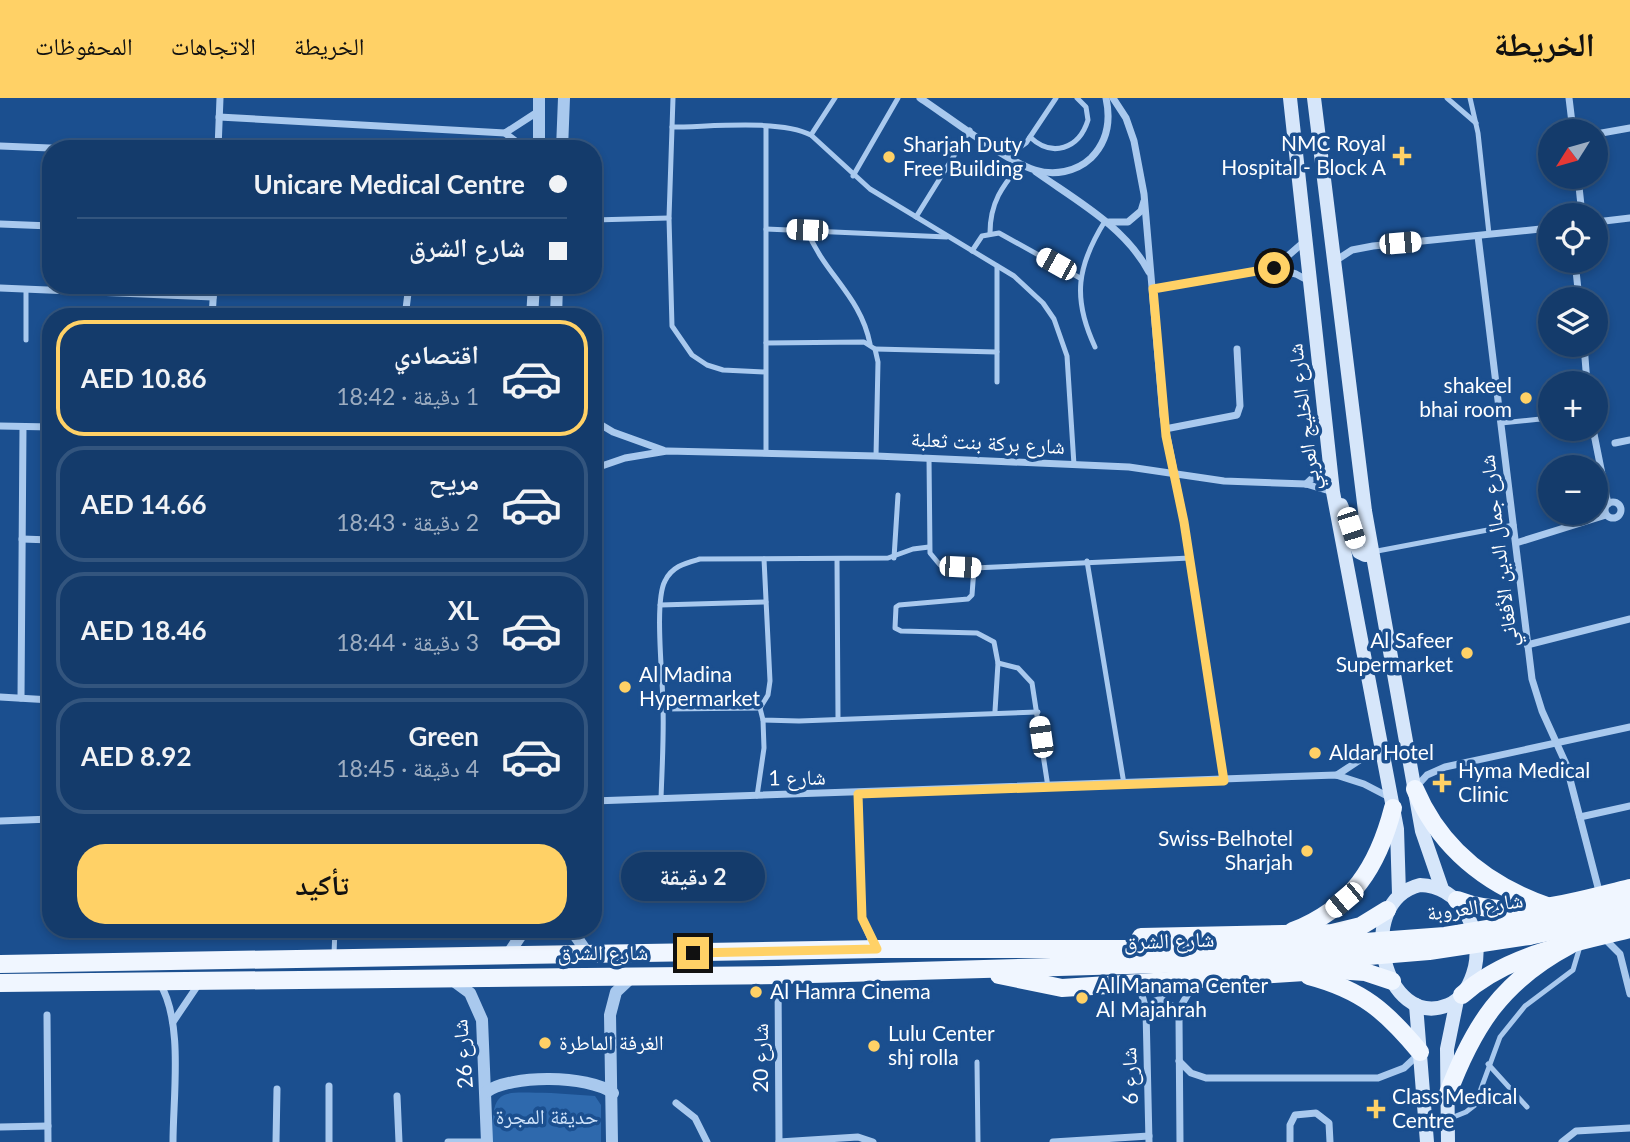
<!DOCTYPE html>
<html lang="ar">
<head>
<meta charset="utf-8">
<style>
	body { margin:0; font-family:Lato,"Noto Naskh Arabic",sans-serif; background:#1d4271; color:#f1f3f6; direction:rtl; height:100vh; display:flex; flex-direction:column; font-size:26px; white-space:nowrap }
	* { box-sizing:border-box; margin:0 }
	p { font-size:23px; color:#9dadc1 }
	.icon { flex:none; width:38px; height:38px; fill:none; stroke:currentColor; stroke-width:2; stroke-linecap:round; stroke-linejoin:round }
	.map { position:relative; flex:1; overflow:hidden; direction:ltr }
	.panel { position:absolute; left:42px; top:210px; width:560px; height:630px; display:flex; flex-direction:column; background:#143b6b; border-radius:28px; box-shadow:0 4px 10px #0003,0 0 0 2px #33557e; direction:rtl }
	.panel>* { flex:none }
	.hud { position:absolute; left:42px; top:42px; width:560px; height:154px; border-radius:28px; box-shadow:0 4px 10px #0003,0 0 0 2px #33557e; direction:rtl; display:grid; align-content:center; height:154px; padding:0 35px; background:#143b6b }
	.needle { width:46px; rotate:233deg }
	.tools { position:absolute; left:1538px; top:21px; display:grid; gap:14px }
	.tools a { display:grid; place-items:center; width:70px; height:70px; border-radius:50%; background:#143b6b; box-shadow:0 4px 10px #0003,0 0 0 2px #33557e; font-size:35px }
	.end { position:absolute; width:32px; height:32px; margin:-16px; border:9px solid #ffd166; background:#111; box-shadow:0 0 0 4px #111 }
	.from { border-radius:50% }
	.bubble { position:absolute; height:49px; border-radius:24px; background:#143b6b; box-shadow:0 4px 10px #0003,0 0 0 2px #33557e; font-size:23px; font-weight:700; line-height:49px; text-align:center; direction:rtl }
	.car { position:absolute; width:21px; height:42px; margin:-21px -10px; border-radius:9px; box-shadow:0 0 5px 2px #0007; background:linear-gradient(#fff 24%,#345 0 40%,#fff 0 76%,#345 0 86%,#fff 0) }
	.hud b { display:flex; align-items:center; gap:24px; height:66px; font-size:26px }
	.hud b+b { border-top:2px solid #33557e }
	.hud i { width:18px; height:18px; background:#f1f3f6 }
	ul { padding:12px 0 0; list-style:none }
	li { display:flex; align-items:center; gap:21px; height:116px; margin:0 14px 10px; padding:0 21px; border:4px solid #33557e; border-radius:28px }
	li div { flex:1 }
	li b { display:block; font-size:26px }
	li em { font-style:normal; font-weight:700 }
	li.selected { border-color:#ffd166 }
	li>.icon { width:63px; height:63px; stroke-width:1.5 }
	.action { display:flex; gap:14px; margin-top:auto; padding:14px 35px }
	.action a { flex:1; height:80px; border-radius:28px; background:#ffd166; color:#111; font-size:28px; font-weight:700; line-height:80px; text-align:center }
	header { display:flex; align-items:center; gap:42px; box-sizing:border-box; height:98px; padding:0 35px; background:#ffd166; color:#111 }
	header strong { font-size:33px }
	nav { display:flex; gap:38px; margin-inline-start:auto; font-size:24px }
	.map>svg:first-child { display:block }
</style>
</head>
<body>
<header>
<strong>الخريطة</strong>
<nav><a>الخريطة</a><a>الاتجاهات</a><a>المحفوظات</a></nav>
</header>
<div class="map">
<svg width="1630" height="1044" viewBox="0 0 1630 1044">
	<rect width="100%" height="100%" fill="#1b4f8f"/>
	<!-- green -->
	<path fill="#2e69ad" d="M 551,995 L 595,998 L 601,1007 L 601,1044 L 492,1044 C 492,987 499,995 551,995 Z"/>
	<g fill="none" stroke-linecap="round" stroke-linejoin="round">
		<!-- service -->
		<g stroke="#a9c9ee" stroke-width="5">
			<path d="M 673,0 L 669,120 L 672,228 L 692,257 L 707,267 L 723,272 L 765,274"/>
			<path d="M 1447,0 L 1476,25"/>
			<path d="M 1470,0 L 1478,35 L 1489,136"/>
			<path d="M 672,29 C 709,29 780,21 811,37 L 870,91 L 1014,178 L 1043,205 L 1054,221 L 1067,258 L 1074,367"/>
			<path d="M 811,37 L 835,0"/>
			<path d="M 1030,39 C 1052,60 1079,51 1088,22 L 1086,9 L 1077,0"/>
			<path d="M 1008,58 L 1026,45 L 1056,0"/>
			<path d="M 853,78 L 898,0"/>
			<path d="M 916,119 L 970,32"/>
			<path d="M 593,122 L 669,120"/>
			<path d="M 766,131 L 947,139"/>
			<path d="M 807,132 C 824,176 861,198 870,246"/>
			<path d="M 990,135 C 990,105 1002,88 1021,66"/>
			<path d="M 972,153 L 982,138 L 999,135 L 1080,180"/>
			<path d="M 26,191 L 26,242"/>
			<path d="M 766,245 L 864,244 L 875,251 L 878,264 L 876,358"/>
			<path d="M 1095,249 C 1072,200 1077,168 1105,123"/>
			<path d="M 875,251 L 997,254"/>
			<path d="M 997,284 L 997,168"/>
			<path d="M 1501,325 L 1550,320"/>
			<path d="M 766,355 L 766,29"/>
			<path d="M 929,360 L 930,455 L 940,467 L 974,470 L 1190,460"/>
			<path d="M 1372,454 L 1514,427"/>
			<path d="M 894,460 L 898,397"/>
			<path d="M 837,461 L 838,620"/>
			<path d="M 1087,463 L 1124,686"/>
			<path d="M 974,470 L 972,497 L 968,501 L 899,507 L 896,509 L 895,530 L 901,533 L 977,535 L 994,544 L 998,565 L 995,613"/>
			<path d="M 660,507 L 766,504"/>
			<path d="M 998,565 L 1018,570 L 1032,585 L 1048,689"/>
			<path d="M 760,610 L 763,622 L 799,623 L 1038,614"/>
			<path d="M 664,611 L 760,610 L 768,597 L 770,583 L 764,461"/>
			<path d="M 757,698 L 764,650 L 763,622"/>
			<path d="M 661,701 C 662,670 664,639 663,608 C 663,581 654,503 665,483 C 672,468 686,465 700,461 L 888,460 L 913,451 L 929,449"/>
			<path d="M 60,835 L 60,831"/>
			<path d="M 334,856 L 335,831"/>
			<path d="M 977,964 L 978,1044"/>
			<path d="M 1488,966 L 1527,1009"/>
			<path d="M 1451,1020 L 1466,1014 L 1475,1007 L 1500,939 L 1525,908 L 1573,872 L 1581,845"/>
		</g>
		<!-- minor -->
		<g stroke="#a9c9ee" stroke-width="7">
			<path d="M 920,0 C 949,19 1005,63 1035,72 C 1054,78 1076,74 1091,60 C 1108,43 1111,23 1106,0"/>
			<path d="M 1113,0 L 1126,20 L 1134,43 L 1144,96 L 1163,318 L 1184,424 L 1224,683"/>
			<path d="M 1569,0 L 1573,33"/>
			<path d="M 219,19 L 505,35 L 539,13"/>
			<path d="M 505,35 L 526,51"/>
			<path d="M 1596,36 L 1630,30"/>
			<path d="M 0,48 L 75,51"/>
			<path d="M 218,51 L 220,0"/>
			<path d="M 1036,74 C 1077,103 1125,129 1149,174"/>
			<path d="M 1578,79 L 1582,117"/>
			<path d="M 1109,124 L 1128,124 L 1141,113 L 1144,103"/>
			<path d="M 1596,124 L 1630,120"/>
			<path d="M 0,126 L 51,128"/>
			<path d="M 1478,138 L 1532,581 L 1542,613 L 1566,666 L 1600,797"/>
			<path d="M 1335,163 L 1352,152 L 1373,148 L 1550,130"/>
			<path d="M 1575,163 L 1579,201"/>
			<path d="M 1275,169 L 1305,143"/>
			<path d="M 0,190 L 213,199"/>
			<path d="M 1153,191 L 1274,170 L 1296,176 L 1309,183"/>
			<path d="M 212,219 L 214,187"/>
			<path d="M 405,219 L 409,187"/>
			<path d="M 1584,247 L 1587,285"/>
			<path d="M 593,322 L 613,334 L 663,352"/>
			<path d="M 0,328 L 51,329"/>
			<path d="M 1165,331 L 1237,317 L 1240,308 L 1237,251"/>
			<path d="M 1593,331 L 1608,406"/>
			<path d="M 1615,345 L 1630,342"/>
			<path d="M 593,371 L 625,360 L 667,353 L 876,358 L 1129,369 L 1224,383 L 1306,386 L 1333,394"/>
			<path d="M 1306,386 L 1328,365"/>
			<circle cx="1613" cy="412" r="8"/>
			<path d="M 22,441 L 51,442"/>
			<path d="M 1516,445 L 1606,417"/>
			<path d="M 1527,547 L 1630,521"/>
			<path d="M 0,599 L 51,602"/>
			<path d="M 21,600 L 23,329"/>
			<path d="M 1337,677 L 1381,648"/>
			<path d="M 1415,690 L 1427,677 L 1445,669 L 1630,629"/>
			<path d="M 858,696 L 862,820 L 874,848"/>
			<path d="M 593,703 L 1336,677 L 1364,686 L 1389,699"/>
			<path d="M 1580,719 L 1630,708"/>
			<path d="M 0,723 L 51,721"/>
			<path d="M 1604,840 L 1620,856 L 1630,896"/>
			<path d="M 778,877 L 779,1044"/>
			<path d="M 159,884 C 184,923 173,998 173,1044"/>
			<path d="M 1139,886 L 1146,912 L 1149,1044"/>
			<path d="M 1146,912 L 1155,903 L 1161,901 L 1172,908 L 1178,920"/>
			<path d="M 47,917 L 48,1044"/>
			<path d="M 173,924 L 200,884"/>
			<path d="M 1179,963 L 1191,975 L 1206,980 L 1378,980 L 1404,970 L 1420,955"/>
			<path d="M 397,998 L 399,1044"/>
			<path d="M 676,1005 L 695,1020 L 707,1044"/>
			<path d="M 0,1029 L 48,1028"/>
			<path d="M 276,1044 L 277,991"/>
			<path d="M 329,1044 L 329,988"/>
			<path d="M 448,1044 L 487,1044"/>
			<path d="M 779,1044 L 858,1039 L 873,1044"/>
			<path d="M 1053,1044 L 1149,1038"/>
			<path d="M 1180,1044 L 1179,920 L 1182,906 L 1195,884"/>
			<path d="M 1290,1044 L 1290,1027 L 1295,1017 L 1316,1015 L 1329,1025 L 1330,1044"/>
			<path d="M 1562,1044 L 1576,1033 L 1630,1030"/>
		</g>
		<!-- tertiary -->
		<g stroke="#a9c9ee" stroke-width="12">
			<path d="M 539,51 L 539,0"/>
			<path d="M 562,51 L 564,0"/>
			<path d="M 532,219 L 534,187"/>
			<path d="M 556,219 L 557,187"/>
			<path d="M 571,831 L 588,856"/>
			<path d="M 507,858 L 525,831"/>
			<path d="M 451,881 L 470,895 L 482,922 L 487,1044"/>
			<path d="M 486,994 C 512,976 587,977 613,995"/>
			<path d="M 612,1044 L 610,917 L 616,894 L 633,878"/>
		</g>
		<!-- secondary -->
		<g stroke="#d6e6fa" stroke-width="14">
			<path d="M 1290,0 L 1333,394 L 1397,731 L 1399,796"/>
			<path d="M 1314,0 L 1365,413 L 1422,733 L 1442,791"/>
			<path d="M 1341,407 L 1359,454 L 1365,457 L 1372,454"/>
			<path d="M 1420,787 C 1460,788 1483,832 1475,869 C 1471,885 1463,901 1448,907 C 1385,933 1352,804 1420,787 Z"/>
			<path d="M 1416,907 L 1427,1044"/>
			<path d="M 1448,1044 L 1447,951 L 1457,902"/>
		</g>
		<!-- primary -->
		<g stroke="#f0f6ff" stroke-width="18">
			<path d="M 1415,691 C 1440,750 1487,787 1547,808"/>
			<path d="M 1457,802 C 1514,824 1573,804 1630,790"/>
			<path d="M 1524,825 L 1630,803"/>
			<path d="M 1293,833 C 1352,810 1378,768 1393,710"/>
			<path d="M 1529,838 L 1630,817"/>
			<path d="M 1141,839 L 1332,835 L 1361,828 L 1387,812"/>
			<path d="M 0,866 L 877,851 L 1249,851 L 1325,847"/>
			<path d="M 999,877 L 1062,890 L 1336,872 L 1365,874 L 1392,883"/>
			<path d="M 1309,878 C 1362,892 1386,913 1420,954"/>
			<path d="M 0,885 L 778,877 L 1332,861"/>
			<path d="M 1462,897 C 1508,856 1571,846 1630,831"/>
			<path d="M 1447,998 C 1473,928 1502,883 1570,847"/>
		</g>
		<!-- primary-bridge -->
		<g stroke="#f0f6ff" stroke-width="18">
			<path d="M 1325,847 L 1445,838 L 1524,825"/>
			<path d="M 1332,861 L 1429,853 L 1529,838"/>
		</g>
	</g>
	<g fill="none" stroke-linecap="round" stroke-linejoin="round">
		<!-- route -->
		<path stroke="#ffd166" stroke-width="9" d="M 693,855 L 877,851 L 862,820 L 858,696 L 1224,683 L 1184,424 L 1166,338 L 1153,191 L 1274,170"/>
	</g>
	<!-- markers -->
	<g fill="#ffd166" stroke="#1b4f8f" stroke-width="2.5">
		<path d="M1398.5 47.5h7v7h7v7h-7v7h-7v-7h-7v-7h7z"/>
		<circle cx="889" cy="59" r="7"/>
		<circle cx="1526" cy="300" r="7"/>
		<circle cx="1467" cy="555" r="7"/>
		<circle cx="625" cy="589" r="7"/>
		<circle cx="1315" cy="655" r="7"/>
		<path d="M1438.5 674.5h7v7h7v7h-7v7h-7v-7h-7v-7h7z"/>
		<circle cx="1307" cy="753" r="7"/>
		<circle cx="756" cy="894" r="7"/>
		<circle cx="1082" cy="900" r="7"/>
		<circle cx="545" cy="945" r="7"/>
		<circle cx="874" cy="948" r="7"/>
		<path d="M1372.5 1000.5h7v7h7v7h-7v7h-7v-7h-7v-7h7z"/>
	</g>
	<g text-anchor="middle" stroke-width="7" stroke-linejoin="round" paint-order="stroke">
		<!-- poi labels -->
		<g font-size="21" fill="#fff" stroke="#1b4f8f" text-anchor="start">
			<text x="1386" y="53" text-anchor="end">NMC Royal<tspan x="1386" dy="24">Hospital - Block A</tspan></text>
			<text x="903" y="54">Sharjah Duty<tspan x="903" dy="24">Free Building</tspan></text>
			<text x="1512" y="295" text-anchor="end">shakeel<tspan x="1512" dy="24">bhai room</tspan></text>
			<text x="1453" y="550" text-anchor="end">Al Safeer<tspan x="1453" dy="24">Supermarket</tspan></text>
			<text x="639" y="584">Al Madina<tspan x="639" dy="24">Hypermarket</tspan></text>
			<text x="1329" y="662">Aldar Hotel</text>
			<text x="1458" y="680">Hyma Medical<tspan x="1458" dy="24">Clinic</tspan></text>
			<text x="1293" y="748" text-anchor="end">Swiss-Belhotel<tspan x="1293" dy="24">Sharjah</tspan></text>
			<text x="1096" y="895">Al Manama Center<tspan x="1096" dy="24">Al Majahrah</tspan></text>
			<text x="770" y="901">Al Hamra Cinema</text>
			<text x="888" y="943">Lulu Center<tspan x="888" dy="24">shj rolla</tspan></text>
			<text x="559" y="952">الغرفة الماطرة</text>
			<text x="1392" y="1006">Class Medical<tspan x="1392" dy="24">Centre</tspan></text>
		</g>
		<!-- street labels -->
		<g font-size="21" fill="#fff" stroke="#1b4f8f">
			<text transform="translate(1304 319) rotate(-97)" y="7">شارع الخليج العربي</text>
			<text transform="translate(988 345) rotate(3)" y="7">شارع بركة بنت ثعلبة</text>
			<text transform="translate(1499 453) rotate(-97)" y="7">شارع جمال الدين الأفغاني</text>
			<text transform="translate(797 680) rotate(-1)" y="7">شارع 1</text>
			<text transform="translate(1475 809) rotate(-8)" y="7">شارع العروبة</text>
			<text transform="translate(1169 843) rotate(-2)" y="7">شارع الشرق</text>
			<text x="603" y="862">شارع الشرق</text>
			<text transform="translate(463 956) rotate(-95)" y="7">شارع 26</text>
			<text transform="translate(761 960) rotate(-90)" y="7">شارع 20</text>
			<text transform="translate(1130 978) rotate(-92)" y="7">شارع 6</text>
		</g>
		<!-- park labels -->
		<g font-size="21" fill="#cfe3fa" stroke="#1b4f8f">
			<text x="547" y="1026">حديقة المجرة</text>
		</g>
	</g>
</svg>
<div class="tools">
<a><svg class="needle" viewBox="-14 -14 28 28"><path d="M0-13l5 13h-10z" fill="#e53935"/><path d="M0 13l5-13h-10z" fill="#9dadc1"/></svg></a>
<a><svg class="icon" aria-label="locate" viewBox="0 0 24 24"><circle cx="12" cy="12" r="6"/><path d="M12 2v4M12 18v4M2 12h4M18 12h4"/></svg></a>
<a><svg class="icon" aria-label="layers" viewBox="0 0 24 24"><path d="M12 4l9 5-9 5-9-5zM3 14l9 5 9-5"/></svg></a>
<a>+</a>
<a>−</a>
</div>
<i class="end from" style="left:1274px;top:170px"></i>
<i class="end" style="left:693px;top:855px"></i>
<div class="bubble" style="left:621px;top:754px;width:144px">2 دقيقة</div>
<i class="car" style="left:807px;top:132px;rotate:272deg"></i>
<i class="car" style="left:1400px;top:145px;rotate:85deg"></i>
<i class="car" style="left:1056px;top:166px;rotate:299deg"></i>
<i class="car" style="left:1351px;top:430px;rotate:162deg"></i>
<i class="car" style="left:960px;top:469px;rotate:93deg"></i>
<i class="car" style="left:1041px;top:639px;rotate:352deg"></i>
<i class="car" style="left:1344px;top:802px;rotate:230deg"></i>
<div class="hud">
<b><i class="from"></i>Unicare Medical Centre</b>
<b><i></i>شارع الشرق</b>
</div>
<section class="panel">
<ul>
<li class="selected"><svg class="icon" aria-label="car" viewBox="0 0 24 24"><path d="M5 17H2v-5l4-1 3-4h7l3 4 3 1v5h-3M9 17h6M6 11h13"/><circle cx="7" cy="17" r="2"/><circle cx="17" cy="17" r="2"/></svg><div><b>اقتصادي</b><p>1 دقيقة · 18:42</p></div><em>AED 10.86</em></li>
<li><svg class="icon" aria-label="car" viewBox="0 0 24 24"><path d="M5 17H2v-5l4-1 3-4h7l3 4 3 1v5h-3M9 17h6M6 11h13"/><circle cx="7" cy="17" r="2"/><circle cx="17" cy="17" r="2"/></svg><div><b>مريح</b><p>2 دقيقة · 18:43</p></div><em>AED 14.66</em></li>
<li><svg class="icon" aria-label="car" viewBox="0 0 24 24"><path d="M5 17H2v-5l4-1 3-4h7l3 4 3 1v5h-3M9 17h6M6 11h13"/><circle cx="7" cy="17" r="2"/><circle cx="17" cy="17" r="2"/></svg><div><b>XL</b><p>3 دقيقة · 18:44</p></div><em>AED 18.46</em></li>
<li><svg class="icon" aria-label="car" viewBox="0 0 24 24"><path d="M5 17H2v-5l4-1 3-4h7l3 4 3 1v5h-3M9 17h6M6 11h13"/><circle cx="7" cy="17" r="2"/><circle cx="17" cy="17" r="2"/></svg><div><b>Green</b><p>4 دقيقة · 18:45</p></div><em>AED 8.92</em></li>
</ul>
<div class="action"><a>تأكيد</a></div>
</section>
</div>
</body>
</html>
